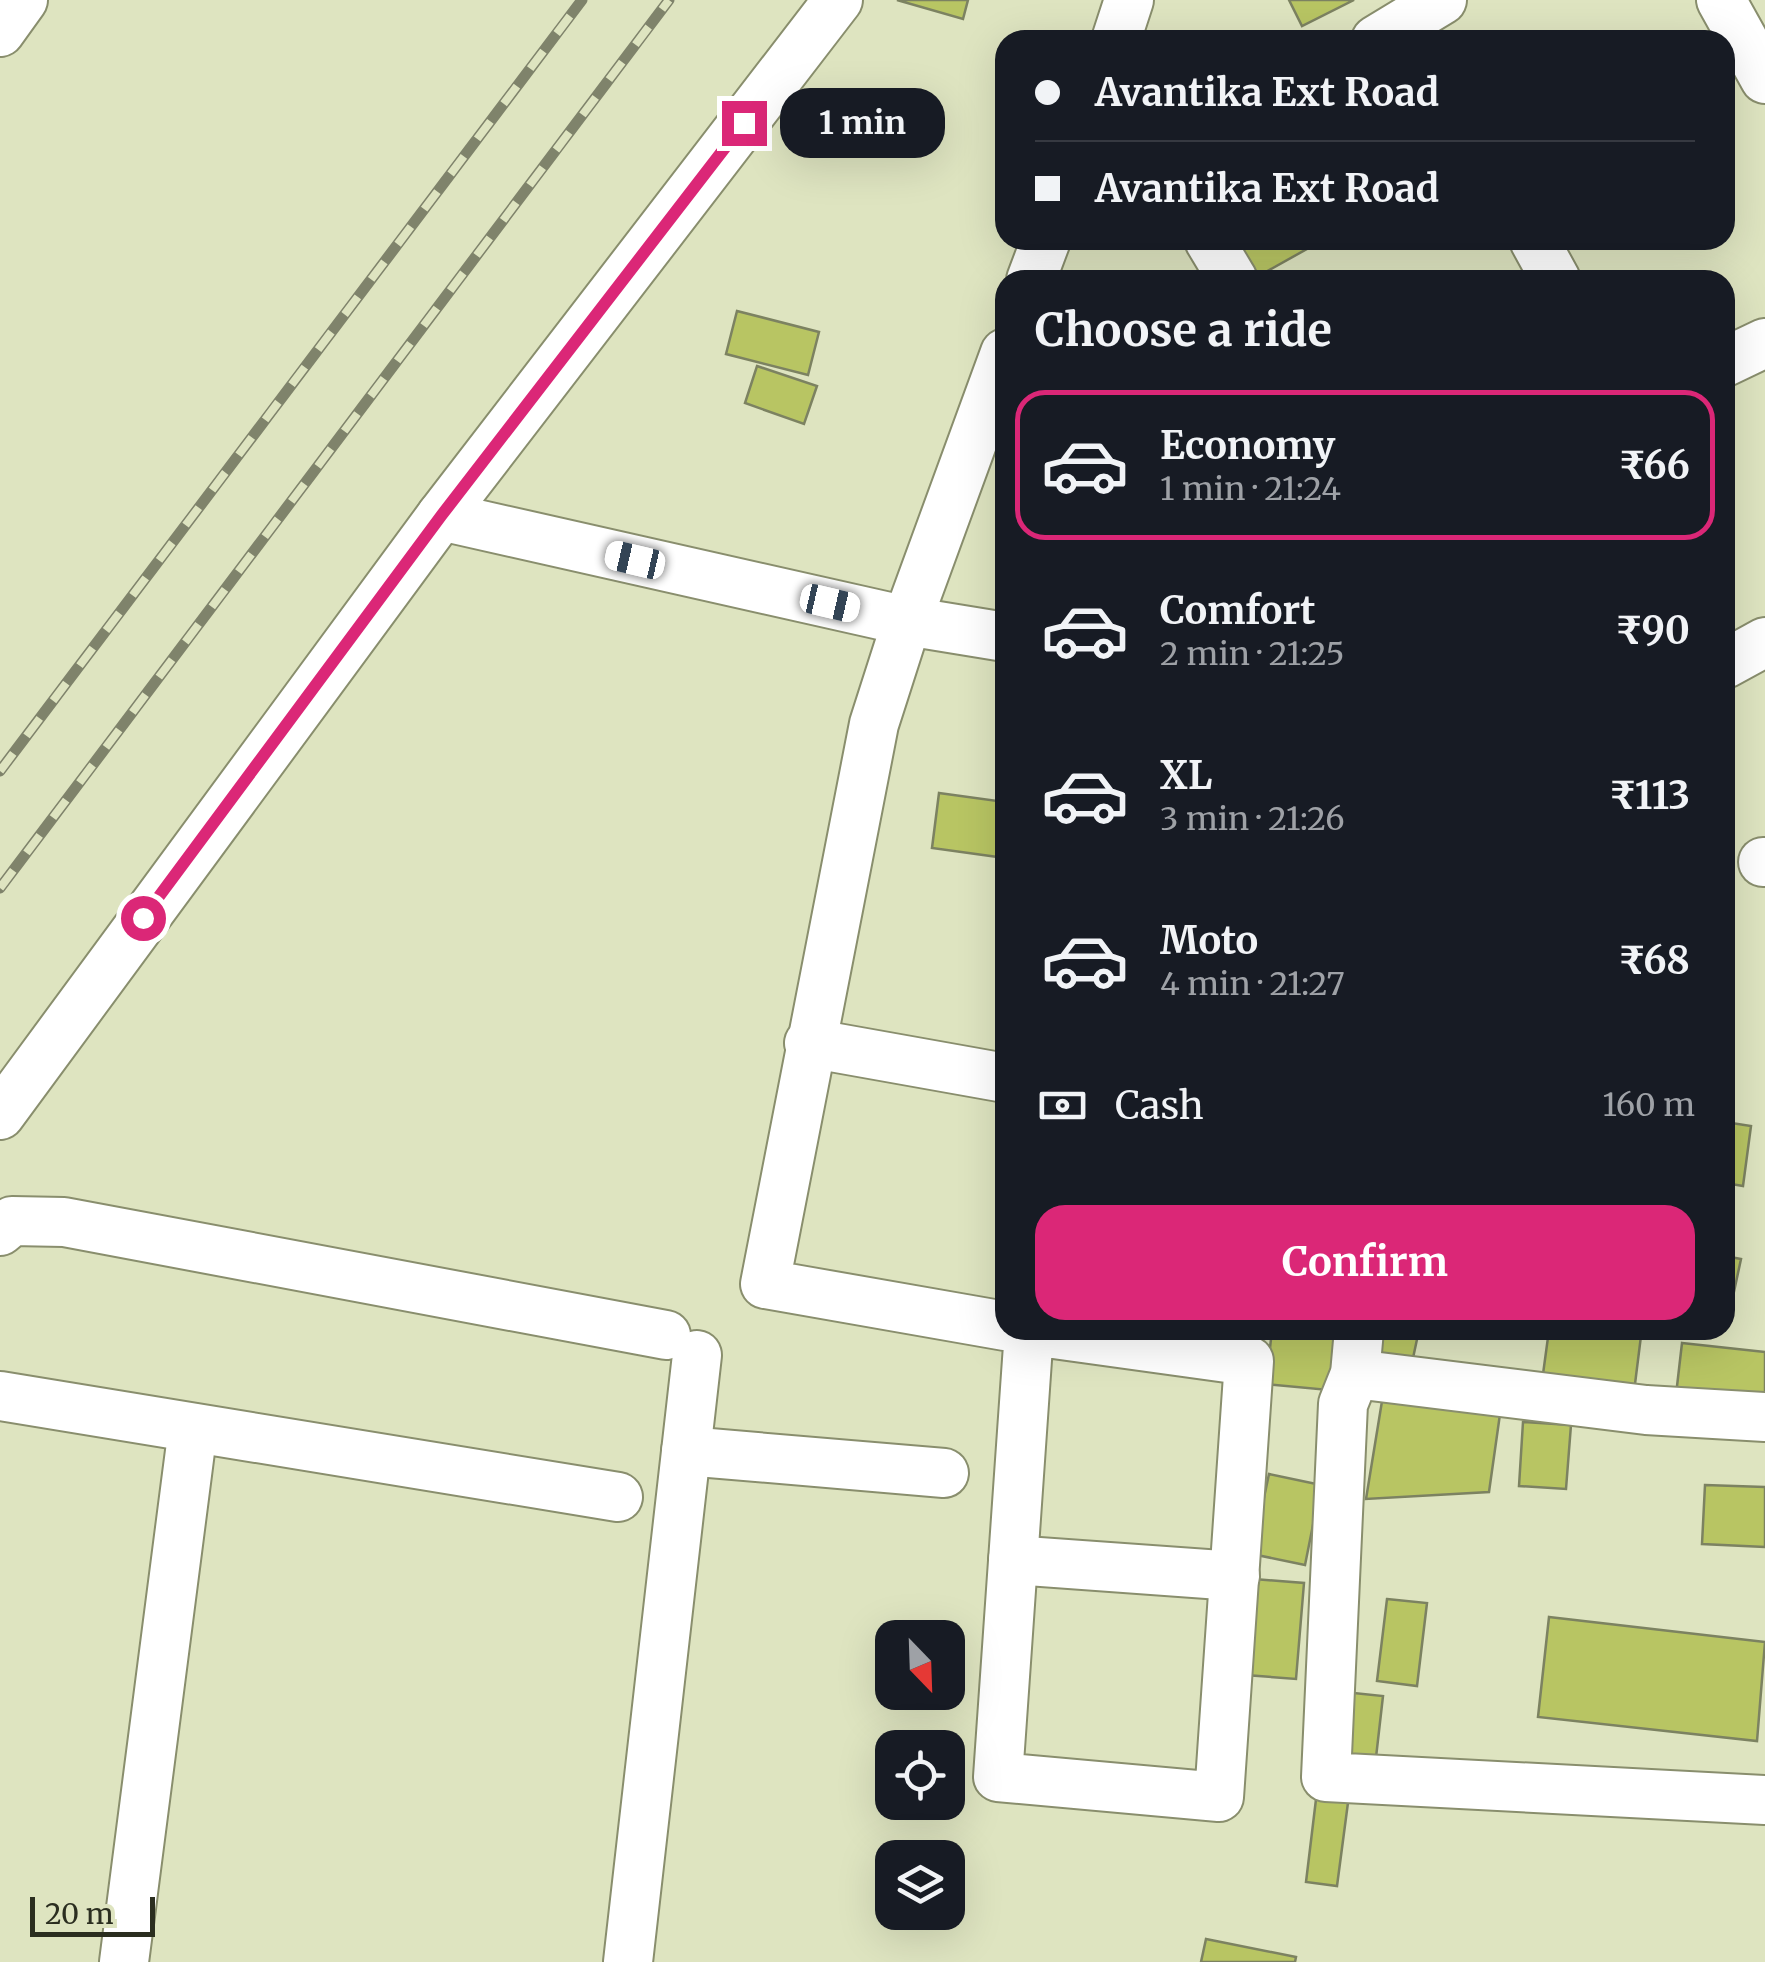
<!DOCTYPE html>
<html lang="en">
<head>
<meta charset="utf-8">
<style>
	body { margin:0; font-family:Merriweather,serif; background:#20242c; color:#f1f3f6; height:100vh; display:flex; flex-direction:column; font-size:38px; white-space:nowrap }
	* { box-sizing:border-box; margin:0 }
	p { font-size:32px; color:#9ea1a6 }
	.icon { flex:none; width:55px; height:55px; fill:none; stroke:currentColor; stroke-width:2; stroke-linecap:round; stroke-linejoin:round }
	.map { position:relative; flex:1; overflow:hidden }
	.side { position:absolute; left:995px; top:270px; width:740px; height:1070px; display:flex; flex-direction:column; background:#171b24; border-radius:30px; box-shadow:0 10px 40px #0002 }
	.side>* { flex:none }
	.hud { position:absolute; left:995px; top:30px; width:740px; height:220px; border-radius:30px; box-shadow:0 10px 40px #0002; display:grid; align-content:center; height:220px; padding:0 40px; background:#171b24 }
	.needle { width:65px; rotate:157deg }
	.tools { position:absolute; left:875px; top:1620px; display:grid; gap:20px }
	.tools a { display:grid; place-items:center; width:90px; height:90px; border-radius:20px; background:#171b24; box-shadow:0 10px 40px #0002; font-size:50px }
	.scale { position:absolute; left:30px; bottom:25px; width:125px; box-sizing:border-box; padding-left:10px; border:5px solid #2b2e20; border-top:0; font-size:28px; line-height:35px; white-space:nowrap; color:#2b2e20; -webkit-text-stroke:8px #dee4c0; paint-order:stroke }
	.end { position:absolute; width:45px; height:45px; margin:-22px; border:12px solid #db2777; background:#fff; box-shadow:0 0 0 5px #fff }
	.from { border-radius:50% }
	.bubble { position:absolute; height:70px; border-radius:30px; background:#171b24; box-shadow:0 10px 40px #0002; font-size:32px; font-weight:700; line-height:70px; text-align:center }
	.car { position:absolute; width:30px; height:60px; margin:-30px -15px; border-radius:12px; box-shadow:0 0 8px 2px #0007; background:linear-gradient(#fff 24%,#345 0 40%,#fff 0 76%,#345 0 86%,#fff 0) }
	.hud b { display:flex; align-items:center; gap:35px; height:95px; font-size:38px }
	.hud b+b { border-top:2px solid #363941 }
	.hud i { width:25px; height:25px; background:#f1f3f6 }
	ul { padding:0; list-style:none }
	li { display:flex; align-items:center; gap:30px; height:150px; margin:0 20px 15px; padding:0 20px; border:5px solid transparent; border-radius:30px }
	li div { flex:1 }
	li b { display:block; font-size:38px }
	li em { font-style:normal; font-weight:700 }
	li.active { border-color:#db2777 }
	li>.icon { width:90px; height:90px; stroke-width:1.5 }
	h2 { padding:0 40px; font-size:45px; line-height:120px }
	.pay { display:flex; align-items:center; gap:25px; height:110px; padding:0 40px; font-size:38px }
	.pay p { margin-inline-start:auto }
	.action { display:flex; gap:20px; margin-top:auto; padding:20px 40px }
	.action a { flex:1; height:115px; border-radius:30px; background:#db2777; color:#fff; font-size:40px; font-weight:700; line-height:115px; text-align:center }
	.map>svg:first-child { display:block }
</style>
</head>
<body>
<div class="map">
<svg width="1765" height="1962" viewBox="0 0 1765 1962">
	<rect width="100%" height="100%" fill="#dee4c0"/>
	<!-- building -->
	<g fill="#b8c563" stroke="#7c8261" stroke-width="2.5">
		<path d="M 897,0 L 968,0 L 963,19 Z"/>
		<path d="M 1289,0 L 1354,0 L 1302,26 Z"/>
		<path d="M 1234,240 L 1323,240 L 1255,278 Z"/>
		<path d="M 737,311 L 819,332 L 808,375 L 726,354 Z"/>
		<path d="M 757,366 L 817,386 L 804,424 L 745,403 Z"/>
		<path d="M 939,793 L 1005,802 L 1005,858 L 932,848 Z"/>
		<path d="M 1725,1122 L 1751,1126 L 1743,1186 L 1725,1183 Z"/>
		<path d="M 1725,1256 L 1741,1259 L 1729,1315 L 1725,1315 Z"/>
		<path d="M 1272,1330 L 1345,1337 L 1339,1391 L 1266,1384 Z"/>
		<path d="M 1369,1330 L 1419,1330 L 1410,1372 L 1362,1362 Z"/>
		<path d="M 1549,1330 L 1641,1336 L 1632,1408 L 1540,1396 Z"/>
		<path d="M 1682,1343 L 1765,1352 L 1765,1404 L 1676,1395 Z"/>
		<path d="M 1384,1389 L 1501,1407 L 1489,1492 L 1366,1499 Z"/>
		<path d="M 1523,1422 L 1571,1425 L 1566,1489 L 1519,1486 Z"/>
		<path d="M 1269,1474 L 1321,1485 L 1305,1565 L 1252,1554 Z"/>
		<path d="M 1705,1485 L 1765,1487 L 1765,1547 L 1702,1544 Z"/>
		<path d="M 1254,1579 L 1304,1583 L 1296,1679 L 1246,1675 Z"/>
		<path d="M 1387,1599 L 1427,1603 L 1417,1686 L 1377,1681 Z"/>
		<path d="M 1549,1617 L 1765,1642 L 1757,1741 L 1538,1717 Z"/>
		<path d="M 1344,1692 L 1383,1696 L 1374,1775 L 1334,1770 Z"/>
		<path d="M 1317,1791 L 1349,1795 L 1337,1886 L 1306,1882 Z"/>
		<path d="M 1206,1939 L 1296,1957 L 1295,1962 L 1201,1962 Z"/>
	</g>
	<g fill="none" stroke-linecap="round" stroke-linejoin="round">
		<!-- street casing -->
		<g stroke="#898e6d" stroke-width="52">
			<g id="street">
				<path d="M 1721,0 L 1765,79"/>
				<path d="M 0,32 L 23,0"/>
				<path d="M 1116,40 L 1129,0"/>
				<path d="M 1376,40 L 1442,0"/>
				<path d="M 1209,240 L 1233,280"/>
				<path d="M 1534,240 L 1556,280"/>
				<path d="M 1031,280 L 1046,240"/>
				<path d="M 1005,353 L 907,621 L 874,724 L 765,1284 L 1005,1326"/>
				<path d="M 1725,362 L 1765,343"/>
				<path d="M 441,516 L 907,621 L 1005,637"/>
				<path d="M 1725,664 L 1765,642"/>
				<path d="M 1763,862 L 1765,862"/>
				<path d="M 809,1043 L 1005,1078"/>
				<path d="M 0,1115 L 441,516 L 838,0"/>
				<path d="M 0,1231 L 12,1221 L 64,1222 L 666,1335"/>
				<path d="M 1025,1330 L 1249,1361 L 1219,1797 L 998,1777 L 1029,1331"/>
				<path d="M 1359,1330 L 1355,1374 L 1343,1404 L 1326,1777 L 1765,1800"/>
				<path d="M 1355,1374 L 1646,1410 L 1765,1417"/>
				<path d="M 0,1396 L 618,1497"/>
				<path d="M 686,1451 L 944,1473"/>
				<path d="M 1013,1560 L 1235,1576"/>
				<path d="M 124,1962 L 193,1428"/>
				<path d="M 628,1962 L 697,1355"/>
			</g>
		</g>
		<!-- street -->
		<use href="#street" stroke="#fff" stroke-width="48"/>
		<!-- rail casing -->
		<g stroke="#7f836b" stroke-width="11">
			<g id="rail">
				<path d="M 0,771 L 582,0"/>
				<path d="M 0,888 L 669,0"/>
			</g>
		</g>
		<!-- rail -->
		<use href="#rail" stroke="#dee4c0" stroke-width="8" stroke-dasharray="22" stroke-linecap="butt"/>
	</g>
	<g fill="none" stroke-linecap="round" stroke-linejoin="round">
		<!-- route -->
		<path stroke="#db2777" stroke-width="12" d="M 143,918 L 441,516 L 744,123"/>
	</g>
</svg>
<div class="tools">
<a><svg class="needle" viewBox="-14 -14 28 28"><path d="M0-13l5 13h-10z" fill="#e53935"/><path d="M0 13l5-13h-10z" fill="#9ea1a6"/></svg></a>
<a><svg class="icon" aria-label="locate" viewBox="0 0 24 24"><circle cx="12" cy="12" r="6"/><path d="M12 2v4M12 18v4M2 12h4M18 12h4"/></svg></a>
<a><svg class="icon" aria-label="layers" viewBox="0 0 24 24"><path d="M12 4l9 5-9 5-9-5zM3 14l9 5 9-5"/></svg></a>
</div>
<div class="scale">20 m</div>
<i class="end from" style="left:143px;top:918px"></i>
<i class="end" style="left:744px;top:123px"></i>
<div class="bubble" style="left:780px;top:88px;width:165px">1 min</div>
<i class="car" style="left:635px;top:560px;rotate:283deg"></i>
<i class="car" style="left:830px;top:603px;rotate:103deg"></i>
<div class="hud">
<b><i class="from"></i>Avantika Ext Road</b>
<b><i></i>Avantika Ext Road</b>
</div>
<section class="side">
<h2>Choose a ride</h2>
<ul>
<li class="active"><svg class="icon" aria-label="car" viewBox="0 0 24 24"><path d="M5 17H2v-5l4-1 3-4h7l3 4 3 1v5h-3M9 17h6M6 11h13"/><circle cx="7" cy="17" r="2"/><circle cx="17" cy="17" r="2"/></svg><div><b>Economy</b><p>1 min · 21:24</p></div><em>₹66</em></li>
<li><svg class="icon" aria-label="car" viewBox="0 0 24 24"><path d="M5 17H2v-5l4-1 3-4h7l3 4 3 1v5h-3M9 17h6M6 11h13"/><circle cx="7" cy="17" r="2"/><circle cx="17" cy="17" r="2"/></svg><div><b>Comfort</b><p>2 min · 21:25</p></div><em>₹90</em></li>
<li><svg class="icon" aria-label="car" viewBox="0 0 24 24"><path d="M5 17H2v-5l4-1 3-4h7l3 4 3 1v5h-3M9 17h6M6 11h13"/><circle cx="7" cy="17" r="2"/><circle cx="17" cy="17" r="2"/></svg><div><b>XL</b><p>3 min · 21:26</p></div><em>₹113</em></li>
<li><svg class="icon" aria-label="car" viewBox="0 0 24 24"><path d="M5 17H2v-5l4-1 3-4h7l3 4 3 1v5h-3M9 17h6M6 11h13"/><circle cx="7" cy="17" r="2"/><circle cx="17" cy="17" r="2"/></svg><div><b>Moto</b><p>4 min · 21:27</p></div><em>₹68</em></li>
</ul>
<div class="pay"><svg class="icon" aria-label="cash" viewBox="0 0 24 24"><path d="M3 7h18v10H3z"/><circle cx="12" cy="12" r="2"/></svg>Cash<p>160 m</p></div>
<div class="action"><a>Confirm</a></div>
</section>
</div>
</body>
</html>
